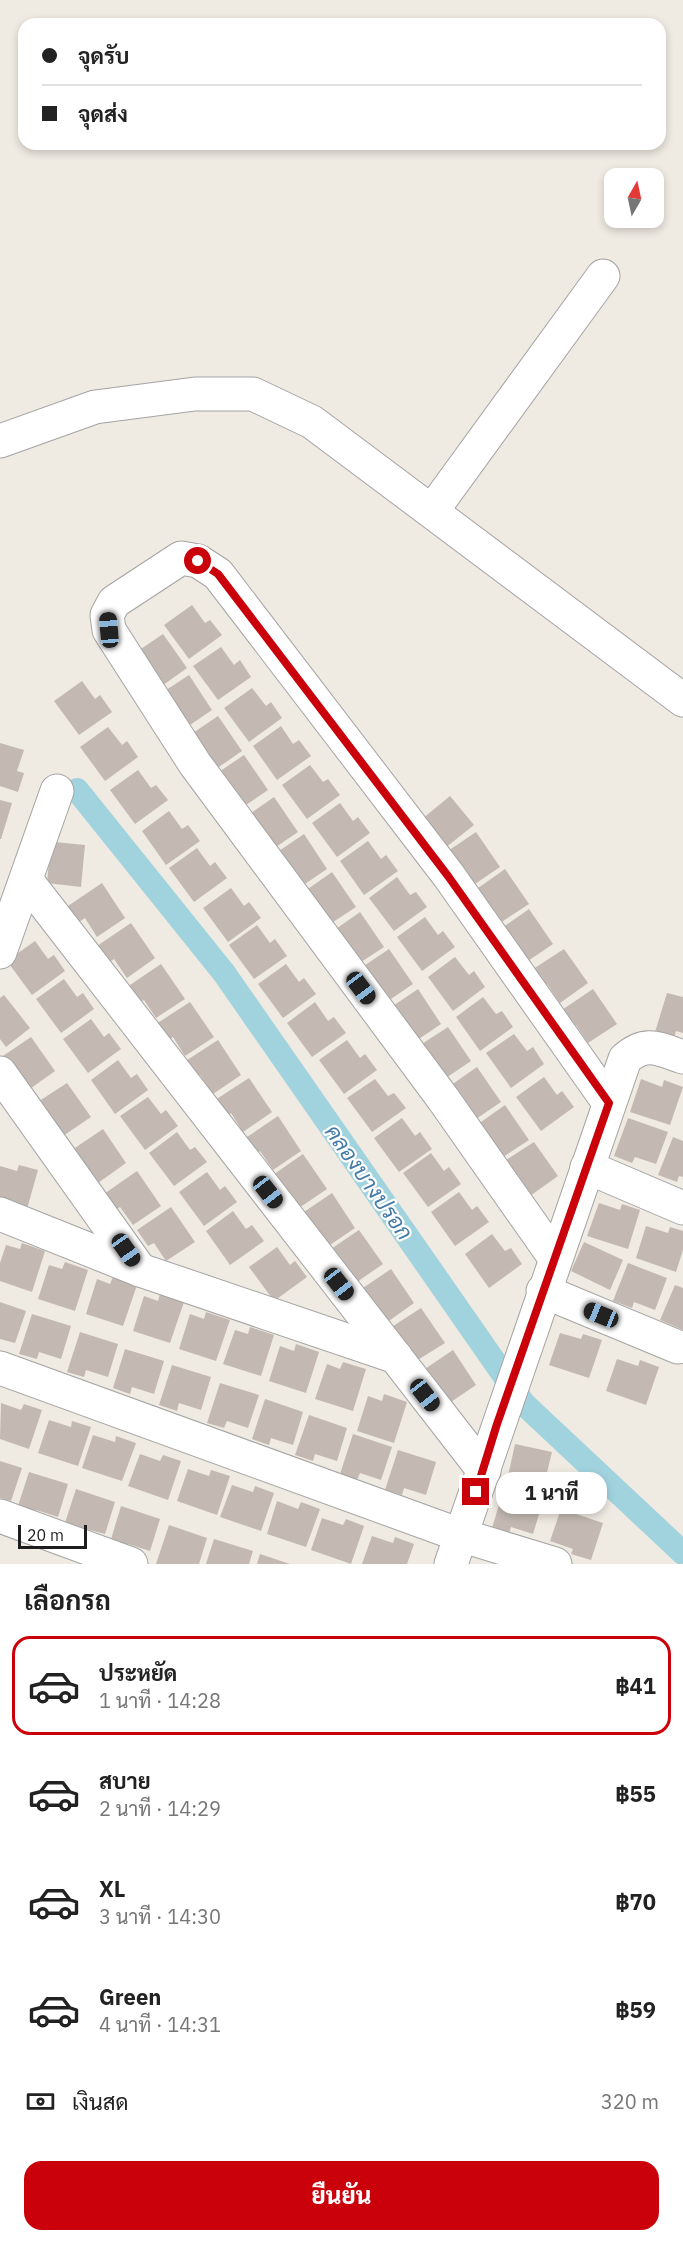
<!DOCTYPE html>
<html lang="th">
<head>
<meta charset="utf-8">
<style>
	body { margin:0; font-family:"IBM Plex Sans",Sarabun,sans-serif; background:#f6f6f6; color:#222; height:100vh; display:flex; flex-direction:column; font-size:22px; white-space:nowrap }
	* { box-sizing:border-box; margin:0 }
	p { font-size:20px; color:#767676 }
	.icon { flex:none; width:33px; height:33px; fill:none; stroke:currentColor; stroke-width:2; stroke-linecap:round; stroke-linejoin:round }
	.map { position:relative; height:1564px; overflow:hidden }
	.drawer { display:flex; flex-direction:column; background:#fff; flex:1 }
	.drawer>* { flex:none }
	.hud { position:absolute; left:18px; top:18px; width:648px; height:132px; border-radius:18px; box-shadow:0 3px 9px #0003; display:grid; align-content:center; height:132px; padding:0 24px; background:#fff }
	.needle { width:39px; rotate:9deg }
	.tools { position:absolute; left:604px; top:168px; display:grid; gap:12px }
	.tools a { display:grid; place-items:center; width:60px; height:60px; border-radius:12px; background:#fff; box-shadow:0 3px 9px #0003; font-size:30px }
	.scale { position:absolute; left:18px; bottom:15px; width:69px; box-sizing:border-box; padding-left:6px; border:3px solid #1d1d1d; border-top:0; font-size:16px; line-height:21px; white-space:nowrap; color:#1d1d1d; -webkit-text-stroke:4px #fff; paint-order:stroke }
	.end { position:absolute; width:27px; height:27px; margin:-14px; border:8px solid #ca000a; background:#fff; box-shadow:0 0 0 3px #fff }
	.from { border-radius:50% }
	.bubble { position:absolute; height:42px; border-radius:18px; background:#fff; box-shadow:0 3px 9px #0003; font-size:20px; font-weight:800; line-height:42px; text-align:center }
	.car { position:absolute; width:18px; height:36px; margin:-18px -9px; border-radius:8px; box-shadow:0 0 4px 2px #0007; background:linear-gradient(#222 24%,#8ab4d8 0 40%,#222 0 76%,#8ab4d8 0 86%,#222 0) }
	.hud b { display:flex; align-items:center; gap:21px; height:57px; font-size:22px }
	.hud b+b { border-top:2px solid #e0e0e0 }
	.hud i { width:15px; height:15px; background:#222 }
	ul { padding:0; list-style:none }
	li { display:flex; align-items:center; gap:18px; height:99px; margin:0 12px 9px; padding:0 12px; border:3px solid transparent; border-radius:18px }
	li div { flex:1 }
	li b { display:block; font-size:22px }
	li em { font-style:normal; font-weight:800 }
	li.on { border-color:#ca000a }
	li>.icon { width:54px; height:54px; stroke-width:1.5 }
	h2 { padding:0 24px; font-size:27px; line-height:72px }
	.pay { display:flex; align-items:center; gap:15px; height:66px; padding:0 24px; font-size:22px }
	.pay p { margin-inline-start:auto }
	.button { display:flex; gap:12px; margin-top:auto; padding:12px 24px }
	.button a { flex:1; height:69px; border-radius:18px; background:#ca000a; color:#fff; font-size:24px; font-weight:800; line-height:69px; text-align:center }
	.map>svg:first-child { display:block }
</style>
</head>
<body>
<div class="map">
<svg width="683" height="1564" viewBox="0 0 683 1564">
	<rect width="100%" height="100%" fill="#efeae2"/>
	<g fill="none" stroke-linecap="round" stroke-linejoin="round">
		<!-- canal -->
		<path stroke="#a1d3de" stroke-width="24" d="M 77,790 L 224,973 L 524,1404 L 683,1553"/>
	</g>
	<!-- building -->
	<g fill="#c3b9b2">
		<path d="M 192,605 L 205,623 L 210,620 L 222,635 L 189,659 L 164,625 Z"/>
		<path d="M 163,634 L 187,668 L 159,688 L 129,657 Z"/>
		<path d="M 221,647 L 234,665 L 240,660 L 251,677 L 218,700 L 193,666 Z"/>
		<path d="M 189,675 L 212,710 L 184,729 L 154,698 Z"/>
		<path d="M 82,681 L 95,699 L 100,695 L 112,712 L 79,735 L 54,701 Z"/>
		<path d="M 252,688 L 266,706 L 271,702 L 282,718 L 249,742 L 224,708 Z"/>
		<path d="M 218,716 L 242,751 L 213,771 L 184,739 Z"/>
		<path d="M 281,726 L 293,744 L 299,740 L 311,756 L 277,780 L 253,746 Z"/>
		<path d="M 108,727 L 122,745 L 127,741 L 138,757 L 105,781 L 80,747 Z"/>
		<path d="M 0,743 L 24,750 L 17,771 L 24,773 L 18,792 L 0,786 Z"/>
		<path d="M 244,755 L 268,790 L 240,809 L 210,778 Z"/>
		<path d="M 310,765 L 323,782 L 328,779 L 340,795 L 307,819 L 282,785 Z"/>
		<path d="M 138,770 L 151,788 L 156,785 L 168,800 L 135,824 L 110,790 Z"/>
		<path d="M 450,796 L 474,825 L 440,852 L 416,824 Z"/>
		<path d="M 274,797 L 298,832 L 270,851 L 241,820 Z"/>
		<path d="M 0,800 L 12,803 L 1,839 L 0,839 Z"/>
		<path d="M 340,803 L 353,821 L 358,817 L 370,833 L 337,857 L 312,823 Z"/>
		<path d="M 169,811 L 182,829 L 188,825 L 200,841 L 166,865 L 142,831 Z"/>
		<path d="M 476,832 L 500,867 L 472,886 L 442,855 Z"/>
		<path d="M 304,834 L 327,869 L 299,888 L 270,857 Z"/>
		<path d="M 44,841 L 85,845 L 81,887 L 47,883 L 49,861 Z"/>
		<path d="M 368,841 L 381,859 L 386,855 L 398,871 L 364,895 L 340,861 Z"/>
		<path d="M 197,848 L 210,866 L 215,862 L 227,878 L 194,902 L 169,868 Z"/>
		<path d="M 505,869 L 529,904 L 500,923 L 471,893 Z"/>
		<path d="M 332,872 L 356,907 L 327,926 L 298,896 Z"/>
		<path d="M 397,877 L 410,895 L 416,892 L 427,907 L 394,931 L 369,898 Z"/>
		<path d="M 102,883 L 125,918 L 97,937 L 85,918 L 79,922 L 68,906 Z"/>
		<path d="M 231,888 L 244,906 L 249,902 L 261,918 L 228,942 L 203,908 Z"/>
		<path d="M 529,909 L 553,944 L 525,963 L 496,932 Z"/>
		<path d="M 360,912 L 384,947 L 355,966 L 326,936 Z"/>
		<path d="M 425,917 L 438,935 L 443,931 L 455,947 L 422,971 L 397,937 Z"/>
		<path d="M 131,923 L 155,958 L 127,978 L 114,959 L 108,963 L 97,946 Z"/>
		<path d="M 257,925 L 270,943 L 275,939 L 287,956 L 254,979 L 229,945 Z"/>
		<path d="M 35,941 L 48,959 L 54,955 L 65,971 L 32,995 L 7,961 Z"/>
		<path d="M 389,949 L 413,984 L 385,1003 L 355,972 Z"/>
		<path d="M 564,949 L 588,983 L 560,1003 L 547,984 L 541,988 L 530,971 Z"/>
		<path d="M 455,957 L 469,975 L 474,971 L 485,987 L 453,1011 L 428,977 Z"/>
		<path d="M 161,964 L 185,999 L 156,1018 L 144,1000 L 138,1003 L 127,987 Z"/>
		<path d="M 286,964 L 299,982 L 304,978 L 316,994 L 283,1018 L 258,984 Z"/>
		<path d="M 64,979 L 77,997 L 83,993 L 94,1009 L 61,1033 L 36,999 Z"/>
		<path d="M 418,989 L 441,1024 L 413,1043 L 384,1012 Z"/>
		<path d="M 593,989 L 617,1024 L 588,1043 L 576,1025 L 570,1028 L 559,1012 Z"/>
		<path d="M 667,993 L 683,997 L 683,1033 L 676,1031 L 674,1038 L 655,1032 Z"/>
		<path d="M 4,995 L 30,1028 L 6,1047 L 0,1039 L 0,998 Z"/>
		<path d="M 483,997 L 496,1014 L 502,1011 L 513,1027 L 480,1051 L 456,1017 Z"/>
		<path d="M 190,1002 L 214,1037 L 185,1056 L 173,1037 L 167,1041 L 156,1024 Z"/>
		<path d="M 315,1002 L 328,1021 L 334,1017 L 346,1033 L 312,1057 L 287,1023 Z"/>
		<path d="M 91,1019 L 104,1037 L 109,1033 L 121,1049 L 88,1073 L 63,1039 Z"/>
		<path d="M 448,1027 L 471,1061 L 443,1080 L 414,1049 Z"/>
		<path d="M 514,1034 L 527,1051 L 533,1047 L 544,1064 L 511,1088 L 486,1053 Z"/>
		<path d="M 31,1037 L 55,1071 L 27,1091 L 0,1058 Z"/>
		<path d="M 218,1040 L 241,1075 L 213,1094 L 200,1075 L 195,1079 L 184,1062 Z"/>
		<path d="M 347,1040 L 360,1058 L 365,1054 L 377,1070 L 344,1094 L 319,1060 Z"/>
		<path d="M 118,1060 L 131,1078 L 137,1074 L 148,1090 L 115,1114 L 91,1080 Z"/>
		<path d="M 477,1067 L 501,1102 L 473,1121 L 444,1090 Z"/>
		<path d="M 544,1077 L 557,1095 L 562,1091 L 574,1107 L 541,1131 L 516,1097 Z"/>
		<path d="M 249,1078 L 272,1112 L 243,1132 L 231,1113 L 226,1117 L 215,1100 Z"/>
		<path d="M 375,1079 L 388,1096 L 394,1093 L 406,1108 L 372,1132 L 347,1098 Z"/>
		<path d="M 641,1079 L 662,1087 L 664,1080 L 683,1087 L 670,1125 L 630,1112 Z"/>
		<path d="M 67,1083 L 91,1117 L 63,1136 L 33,1105 Z"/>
		<path d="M 148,1097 L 161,1114 L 166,1110 L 178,1126 L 145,1150 L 120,1116 Z"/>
		<path d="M 505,1105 L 529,1140 L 500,1159 L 471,1129 Z"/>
		<path d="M 278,1116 L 301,1151 L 273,1170 L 260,1151 L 255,1155 L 244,1139 Z"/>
		<path d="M 402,1118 L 415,1136 L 420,1132 L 432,1149 L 399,1172 L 374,1138 Z"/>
		<path d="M 628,1118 L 668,1132 L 656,1164 L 635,1157 L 632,1163 L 614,1156 Z"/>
		<path d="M 103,1129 L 126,1163 L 98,1183 L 86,1164 L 80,1168 L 69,1152 Z"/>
		<path d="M 177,1132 L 190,1150 L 195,1147 L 207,1162 L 174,1186 L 149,1153 Z"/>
		<path d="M 673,1137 L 683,1141 L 683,1177 L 679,1176 L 677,1182 L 658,1175 Z"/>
		<path d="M 534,1142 L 558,1176 L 530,1196 L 500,1164 Z"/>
		<path d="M 431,1153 L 444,1171 L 449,1167 L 461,1184 L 428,1207 L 403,1173 Z"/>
		<path d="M 303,1154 L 327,1189 L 299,1208 L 270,1177 Z"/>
		<path d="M 19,1165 L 38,1170 L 27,1209 L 0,1202 L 0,1166 L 17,1171 Z"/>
		<path d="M 137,1171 L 161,1206 L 133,1225 L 120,1207 L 115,1210 L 104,1194 Z"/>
		<path d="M 207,1172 L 220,1190 L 225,1186 L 237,1202 L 204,1226 L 179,1192 Z"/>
		<path d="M 459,1192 L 472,1210 L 477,1206 L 489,1222 L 455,1246 L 431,1212 Z"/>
		<path d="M 332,1193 L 355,1228 L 327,1247 L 298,1216 Z"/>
		<path d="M 599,1203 L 620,1210 L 622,1204 L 640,1210 L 628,1249 L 587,1236 Z"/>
		<path d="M 171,1207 L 195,1242 L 166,1261 L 154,1243 L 148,1246 L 137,1230 Z"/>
		<path d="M 233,1211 L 246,1229 L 252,1225 L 264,1241 L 230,1265 L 206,1231 Z"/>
		<path d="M 646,1226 L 668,1233 L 670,1227 L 683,1231 L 683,1250 L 676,1272 L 636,1258 Z"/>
		<path d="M 359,1230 L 383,1264 L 354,1284 L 325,1253 Z"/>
		<path d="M 492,1234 L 505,1251 L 511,1248 L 522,1264 L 489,1288 L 465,1254 Z"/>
		<path d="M 584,1242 L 623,1260 L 610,1290 L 571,1271 Z"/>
		<path d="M 22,1243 L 45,1251 L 32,1292 L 0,1281 L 0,1263 L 6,1245 L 20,1249 Z"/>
		<path d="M 277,1247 L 290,1265 L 295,1261 L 307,1277 L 274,1301 L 249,1267 Z"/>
		<path d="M 65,1262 L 88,1270 L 75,1311 L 38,1299 L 49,1265 L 62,1269 Z"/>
		<path d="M 628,1263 L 667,1278 L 655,1310 L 634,1302 L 632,1308 L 613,1301 Z"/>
		<path d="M 391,1269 L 414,1303 L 386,1323 L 357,1292 Z"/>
		<path d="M 113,1277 L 137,1285 L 123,1326 L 86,1314 L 97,1279 L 110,1284 Z"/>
		<path d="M 675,1285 L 683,1288 L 683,1330 L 660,1320 Z"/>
		<path d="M 160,1294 L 184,1302 L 170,1343 L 133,1331 L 144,1296 L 158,1301 Z"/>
		<path d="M 0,1302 L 26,1311 L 15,1343 L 0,1339 Z"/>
		<path d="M 421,1308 L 445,1343 L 416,1361 L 387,1330 Z"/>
		<path d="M 206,1312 L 230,1320 L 216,1361 L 179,1349 L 190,1314 L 204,1319 Z"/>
		<path d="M 32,1314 L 71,1326 L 61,1359 L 39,1352 L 37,1359 L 19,1354 Z"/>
		<path d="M 250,1327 L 274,1335 L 261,1376 L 223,1364 L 235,1330 L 248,1334 Z"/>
		<path d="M 80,1332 L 118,1344 L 108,1377 L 86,1370 L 84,1377 L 67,1372 Z"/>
		<path d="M 560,1333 L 581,1339 L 583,1334 L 602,1340 L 589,1378 L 549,1365 Z"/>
		<path d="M 296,1344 L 319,1352 L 306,1393 L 269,1381 L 280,1346 L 294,1351 Z"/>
		<path d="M 125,1349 L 164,1361 L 154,1394 L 132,1387 L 130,1394 L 113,1388 Z"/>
		<path d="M 453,1350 L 476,1385 L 448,1404 L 419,1373 Z"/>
		<path d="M 617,1359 L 638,1366 L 640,1360 L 659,1367 L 646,1405 L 606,1391 Z"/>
		<path d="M 343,1362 L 366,1369 L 353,1411 L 315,1399 L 327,1364 L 340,1369 Z"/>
		<path d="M 172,1365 L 211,1377 L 201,1410 L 179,1403 L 177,1411 L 159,1405 Z"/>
		<path d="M 220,1383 L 259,1395 L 248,1428 L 227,1421 L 224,1428 L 207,1423 Z"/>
		<path d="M 384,1394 L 407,1402 L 394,1443 L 357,1431 L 368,1396 L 382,1401 Z"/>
		<path d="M 265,1399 L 303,1412 L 293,1445 L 271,1438 L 269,1445 L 252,1439 Z"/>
		<path d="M 1,1403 L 21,1410 L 24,1404 L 42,1410 L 29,1449 L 0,1439 Z"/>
		<path d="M 309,1415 L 347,1428 L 337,1461 L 315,1454 L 313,1461 L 295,1455 Z"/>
		<path d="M 49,1420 L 71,1427 L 72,1421 L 91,1427 L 78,1466 L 38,1453 Z"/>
		<path d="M 353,1434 L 392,1447 L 381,1480 L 360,1473 L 357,1480 L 340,1474 Z"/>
		<path d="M 93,1435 L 115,1442 L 116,1436 L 136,1443 L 122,1481 L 82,1468 Z"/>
		<path d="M 515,1444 L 552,1452 L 542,1493 L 506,1485 Z"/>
		<path d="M 398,1450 L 436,1462 L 426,1495 L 404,1488 L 402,1495 L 385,1490 Z"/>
		<path d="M 140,1454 L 160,1461 L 163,1455 L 181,1461 L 168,1500 L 128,1486 Z"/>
		<path d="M 0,1461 L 22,1468 L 11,1501 L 0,1498 Z"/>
		<path d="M 188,1469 L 209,1476 L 211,1470 L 230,1476 L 217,1515 L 177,1501 Z"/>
		<path d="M 29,1472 L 68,1484 L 58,1517 L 36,1510 L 34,1517 L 16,1512 Z"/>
		<path d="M 232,1485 L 253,1492 L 255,1486 L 274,1493 L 261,1531 L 220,1517 Z"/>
		<path d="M 504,1488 L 543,1501 L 533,1534 L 511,1527 L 509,1534 L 492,1528 Z"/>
		<path d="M 76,1489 L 115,1502 L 105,1534 L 83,1528 L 81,1535 L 63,1529 Z"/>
		<path d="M 277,1501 L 298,1509 L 301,1502 L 320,1509 L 306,1547 L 267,1534 Z"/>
		<path d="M 121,1506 L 160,1519 L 150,1551 L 128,1544 L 126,1551 L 109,1546 Z"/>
		<path d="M 561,1509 L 603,1523 L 591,1560 L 571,1554 L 573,1549 L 550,1541 Z"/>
		<path d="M 322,1518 L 343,1525 L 346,1519 L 364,1526 L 351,1564 L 311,1550 Z"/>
		<path d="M 169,1525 L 207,1538 L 199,1564 L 156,1564 Z"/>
		<path d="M 372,1536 L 393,1543 L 395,1537 L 414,1544 L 407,1564 L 362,1564 Z"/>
		<path d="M 214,1539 L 253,1551 L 249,1564 L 206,1564 Z"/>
		<path d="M 260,1554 L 290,1564 L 257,1564 Z"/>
	</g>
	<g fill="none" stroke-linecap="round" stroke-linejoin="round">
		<!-- minor casing -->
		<g stroke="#a4a4a4" stroke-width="35">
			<g id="minor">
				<path d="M 0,441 L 95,407 L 195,394 L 253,394 L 312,422 L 683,700"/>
				<path d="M 432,511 L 603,276"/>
				<path d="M 27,881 L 484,1471"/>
				<path d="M 0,952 L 57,791"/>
				<path d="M 0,1073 L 140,1270"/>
				<path d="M 587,1167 L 683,1208"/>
				<path d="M 0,1214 L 140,1270 L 396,1357"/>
				<path d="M 555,1258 L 444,1100 L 195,764 L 109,630 L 107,615 L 114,602 L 181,558 L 198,561 L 218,574 L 449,876 L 609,1103"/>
				<path d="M 543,1291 L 678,1347"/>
				<path d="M 0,1368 L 460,1535 L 555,1564"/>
				<path d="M 0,1516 L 131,1564"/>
				<path d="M 451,1564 L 625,1059 C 646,1040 659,1049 683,1057"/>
			</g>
		</g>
		<!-- minor -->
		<use href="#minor" stroke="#fff" stroke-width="33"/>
	</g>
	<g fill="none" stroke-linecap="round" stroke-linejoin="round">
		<!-- route -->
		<path stroke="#ca000a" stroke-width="8" d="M 198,561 L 218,574 L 448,876 L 609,1103 L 497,1424 L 476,1492"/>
	</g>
	<g text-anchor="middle" stroke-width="4.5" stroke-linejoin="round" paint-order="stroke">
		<!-- water labels -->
		<g font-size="22" font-style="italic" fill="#447aa7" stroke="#fff">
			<text transform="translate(369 1182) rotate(55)" y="8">คลองบางปรอก</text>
		</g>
	</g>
</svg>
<div class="tools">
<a><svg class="needle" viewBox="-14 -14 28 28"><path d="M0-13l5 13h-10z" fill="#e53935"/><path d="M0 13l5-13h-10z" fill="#767676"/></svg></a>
</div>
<div class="scale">20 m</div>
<i class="end from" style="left:198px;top:561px"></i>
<i class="end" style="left:476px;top:1492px"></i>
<div class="bubble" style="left:496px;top:1472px;width:111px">1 นาที</div>
<i class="car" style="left:109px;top:630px;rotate:355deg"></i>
<i class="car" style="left:361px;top:988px;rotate:143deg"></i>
<i class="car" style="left:268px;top:1192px;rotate:142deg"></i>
<i class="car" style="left:126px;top:1250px;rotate:145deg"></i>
<i class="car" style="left:339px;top:1284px;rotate:142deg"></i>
<i class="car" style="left:601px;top:1315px;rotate:292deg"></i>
<i class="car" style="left:425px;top:1395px;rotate:142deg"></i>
<div class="hud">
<b><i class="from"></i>จุดรับ</b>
<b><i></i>จุดส่ง</b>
</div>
</div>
<section class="drawer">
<h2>เลือกรถ</h2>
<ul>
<li class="on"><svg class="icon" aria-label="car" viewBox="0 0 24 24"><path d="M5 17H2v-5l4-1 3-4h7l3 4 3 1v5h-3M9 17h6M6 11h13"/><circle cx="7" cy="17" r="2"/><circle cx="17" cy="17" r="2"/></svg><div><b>ประหยัด</b><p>1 นาที · 14:28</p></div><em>฿41</em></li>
<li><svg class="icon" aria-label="car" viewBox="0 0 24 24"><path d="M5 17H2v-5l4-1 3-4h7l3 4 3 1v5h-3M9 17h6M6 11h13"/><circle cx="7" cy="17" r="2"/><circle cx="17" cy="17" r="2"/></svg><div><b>สบาย</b><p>2 นาที · 14:29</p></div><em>฿55</em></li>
<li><svg class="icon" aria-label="car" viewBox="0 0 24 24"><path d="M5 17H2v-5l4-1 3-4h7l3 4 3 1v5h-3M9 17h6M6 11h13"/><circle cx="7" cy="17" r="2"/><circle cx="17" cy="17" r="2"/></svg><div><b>XL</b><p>3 นาที · 14:30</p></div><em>฿70</em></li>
<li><svg class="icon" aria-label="car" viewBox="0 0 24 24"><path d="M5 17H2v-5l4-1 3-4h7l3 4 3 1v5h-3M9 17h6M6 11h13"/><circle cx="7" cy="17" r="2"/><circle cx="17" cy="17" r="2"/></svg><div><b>Green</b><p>4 นาที · 14:31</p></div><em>฿59</em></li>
</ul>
<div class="pay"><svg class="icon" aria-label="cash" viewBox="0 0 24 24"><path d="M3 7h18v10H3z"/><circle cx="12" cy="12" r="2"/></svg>เงินสด<p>320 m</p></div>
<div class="button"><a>ยืนยัน</a></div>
</section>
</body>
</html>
